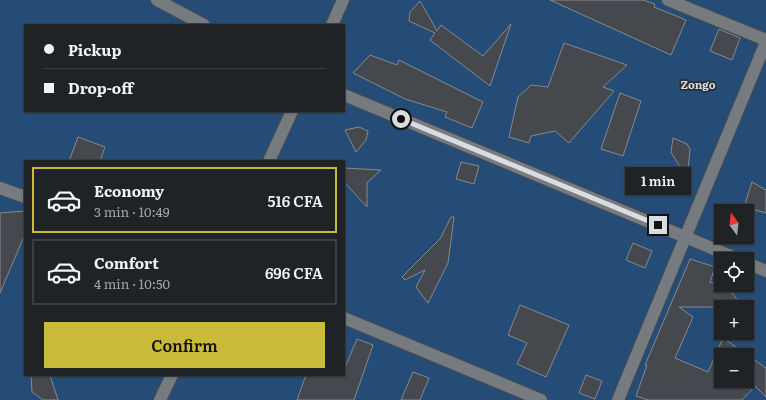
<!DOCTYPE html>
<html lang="en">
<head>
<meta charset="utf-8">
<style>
	body { margin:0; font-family:Literata,serif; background:#2d2f32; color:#f1f3f6; height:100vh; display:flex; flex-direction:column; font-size:15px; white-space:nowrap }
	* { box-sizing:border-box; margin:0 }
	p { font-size:13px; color:#a2a4a7 }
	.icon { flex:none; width:22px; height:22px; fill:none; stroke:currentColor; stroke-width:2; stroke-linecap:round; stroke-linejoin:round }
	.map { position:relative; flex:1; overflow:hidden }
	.side { position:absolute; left:24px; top:160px; width:321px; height:216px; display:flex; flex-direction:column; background:#202326; border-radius:0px; box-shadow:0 1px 3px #0004,0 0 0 1px #3d4043 }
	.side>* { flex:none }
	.guide { position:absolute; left:24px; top:24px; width:321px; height:88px; border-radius:0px; box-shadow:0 1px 3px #0004,0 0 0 1px #3d4043; display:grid; align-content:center; height:88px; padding:0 20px; background:#202326 }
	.needle { width:26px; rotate:345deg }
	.controls { position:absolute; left:714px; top:204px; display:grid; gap:8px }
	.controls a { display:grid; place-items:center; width:40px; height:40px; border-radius:0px; background:#202326; box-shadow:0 1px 3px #0004,0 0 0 1px #3d4043; font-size:20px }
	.end { position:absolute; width:18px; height:18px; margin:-9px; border:5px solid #dadddf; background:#111; box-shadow:0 0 0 2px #111 }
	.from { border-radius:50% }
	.bubble { position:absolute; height:28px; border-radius:0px; background:#202326; box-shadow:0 1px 3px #0004,0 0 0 1px #3d4043; font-size:13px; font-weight:600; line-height:28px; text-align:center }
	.guide b { display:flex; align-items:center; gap:14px; height:38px; font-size:15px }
	.guide b+b { border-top:1px solid #3d4043 }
	.guide i { width:10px; height:10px; background:#f1f3f6 }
	ul { padding:7px 0 0; list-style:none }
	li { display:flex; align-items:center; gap:12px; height:66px; margin:0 8px 6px; padding:0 12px; border:2px solid #3d4043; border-radius:0px }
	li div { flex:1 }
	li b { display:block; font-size:15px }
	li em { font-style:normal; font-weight:600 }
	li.active { border-color:#caba3a }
	li>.icon { width:36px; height:36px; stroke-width:1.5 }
	.action { display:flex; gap:8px; margin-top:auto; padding:8px 20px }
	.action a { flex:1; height:46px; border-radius:0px; background:#caba3a; color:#111; font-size:16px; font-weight:600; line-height:46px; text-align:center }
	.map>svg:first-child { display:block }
</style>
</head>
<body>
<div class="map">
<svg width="766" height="400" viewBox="0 0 766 400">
	<rect width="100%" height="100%" fill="#2b2f33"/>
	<!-- green -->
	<path fill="#254c76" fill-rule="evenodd" d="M 0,0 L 766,0 L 766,400 L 0,400 ZM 25,25 L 344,25 L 344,111 L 25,111 ZM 25,161 L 344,161 L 344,375 L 25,375 ZM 721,211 L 747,211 L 747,237 L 721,237 ZM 721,259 L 747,259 L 747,285 L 721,285 ZM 721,307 L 747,307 L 747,333 L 721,333 ZM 721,355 L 747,355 L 747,381 L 721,381 Z"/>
	<!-- building -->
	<g fill="#45494e" stroke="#85898f" fill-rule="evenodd">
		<path d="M 550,0 L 643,0 L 655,4 L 654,7 L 686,20 L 671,55 Z"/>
		<path d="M 420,1 L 437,31 L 441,25 L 483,56 L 511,24 L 490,86 L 430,40 L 435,33 L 409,21 L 410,12 Z"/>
		<path d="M 719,29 L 740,38 L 732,60 L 710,51 Z"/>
		<path d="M 564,43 L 627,65 L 603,87 L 614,91 L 569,143 L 555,131 L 531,136 L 529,143 L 509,137 L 518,97 L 531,85 L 548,87 Z"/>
		<path d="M 370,55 L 397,65 L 399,60 L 483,102 L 472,128 L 445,117 L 447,112 L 405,99 L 353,73 Z"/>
		<path d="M 620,93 L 641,101 L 623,156 L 601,149 Z"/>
		<path d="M 359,127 L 368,131 L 366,140 L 356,152 L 345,130 Z"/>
		<path d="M 78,137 L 105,147 L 100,161 L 69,161 Z"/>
		<path d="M 673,138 L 687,144 L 690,149 L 687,179 L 671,152 Z"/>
		<path d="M 461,162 L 479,166 L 474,184 L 456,179 Z"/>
		<path d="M 344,168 L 381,170 L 367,183 L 367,207 L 344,182 Z"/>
		<path d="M 752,182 L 766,190 L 766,213 L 744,207 Z"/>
		<path d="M 25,211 L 25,234 L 0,293 L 0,213 Z"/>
		<path d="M 451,217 L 454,217 L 448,263 L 428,303 L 416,287 L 425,270 L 405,280 L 402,277 L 440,239 Z"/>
		<path d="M 633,243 L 652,251 L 645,268 L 626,260 Z"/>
		<path d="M 690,259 L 715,267 L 710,282 L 728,288 L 743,307 L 679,307 L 693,317 L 675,358 L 708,372 L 723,338 L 766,368 L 766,397 L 755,386 L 742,400 L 648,400 L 636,396 L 647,365 L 645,365 ZM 721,355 L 747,355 L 747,381 L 721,381 Z"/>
		<path d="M 520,305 L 569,325 L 546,377 L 517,364 L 527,343 L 508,335 Z"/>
		<path d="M 357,339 L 373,345 L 354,400 L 297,400 L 306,375 L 344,375 L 346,365 Z"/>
		<path d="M 413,372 L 429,378 L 420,400 L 401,400 Z"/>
		<path d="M 31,375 L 50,375 L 58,400 L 43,400 L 32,392 Z"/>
		<path d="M 586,375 L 602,381 L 595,399 L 579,393 Z"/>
	</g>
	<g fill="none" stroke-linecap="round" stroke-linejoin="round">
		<!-- street casing -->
		<g stroke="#474a4e" stroke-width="14">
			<g id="street">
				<path d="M 157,0 L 204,25"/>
				<path d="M 668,0 L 766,40"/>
				<path d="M 332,25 L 343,0"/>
				<path d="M 344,95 L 738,259"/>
				<path d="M 269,161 L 292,111"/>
				<path d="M 0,188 L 25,197"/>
				<path d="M 747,263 L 766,271"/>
				<path d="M 344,318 L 541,400"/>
				<path d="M 160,400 L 172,375"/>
				<path d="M 618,400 L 766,42"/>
			</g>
		</g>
		<!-- street -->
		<use href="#street" stroke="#767b80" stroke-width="12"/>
	</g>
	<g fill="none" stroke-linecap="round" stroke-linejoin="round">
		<!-- route -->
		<path stroke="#dadddf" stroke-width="5" d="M 401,119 L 658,225"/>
	</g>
	<g text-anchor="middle" stroke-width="3.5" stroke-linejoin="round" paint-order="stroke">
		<!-- neighbourhood labels -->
		<g font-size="11" font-weight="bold" fill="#dadddf" stroke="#2b2f33">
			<text x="698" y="89">Zongo</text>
		</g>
	</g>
</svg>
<div class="controls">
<a><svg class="needle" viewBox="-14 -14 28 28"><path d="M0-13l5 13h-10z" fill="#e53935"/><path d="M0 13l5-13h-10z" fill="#a2a4a7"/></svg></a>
<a><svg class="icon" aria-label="locate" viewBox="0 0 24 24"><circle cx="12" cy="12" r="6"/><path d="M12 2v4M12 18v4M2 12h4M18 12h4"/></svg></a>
<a>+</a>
<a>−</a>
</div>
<i class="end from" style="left:401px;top:119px"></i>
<i class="end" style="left:658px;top:225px"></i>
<div class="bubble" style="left:625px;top:167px;width:66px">1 min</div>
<div class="guide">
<b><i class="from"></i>Pickup</b>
<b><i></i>Drop-off</b>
</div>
<section class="side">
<ul>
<li class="active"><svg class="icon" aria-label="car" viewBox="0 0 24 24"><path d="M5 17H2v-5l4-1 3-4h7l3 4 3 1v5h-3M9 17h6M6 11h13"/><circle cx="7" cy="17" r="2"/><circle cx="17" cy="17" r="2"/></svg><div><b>Economy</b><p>3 min · 10:49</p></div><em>516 CFA</em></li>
<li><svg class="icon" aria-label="car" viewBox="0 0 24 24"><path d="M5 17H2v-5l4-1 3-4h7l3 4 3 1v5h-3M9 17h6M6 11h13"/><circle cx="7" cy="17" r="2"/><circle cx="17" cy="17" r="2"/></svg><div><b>Comfort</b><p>4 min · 10:50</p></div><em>696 CFA</em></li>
</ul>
<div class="action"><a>Confirm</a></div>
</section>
</div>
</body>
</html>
